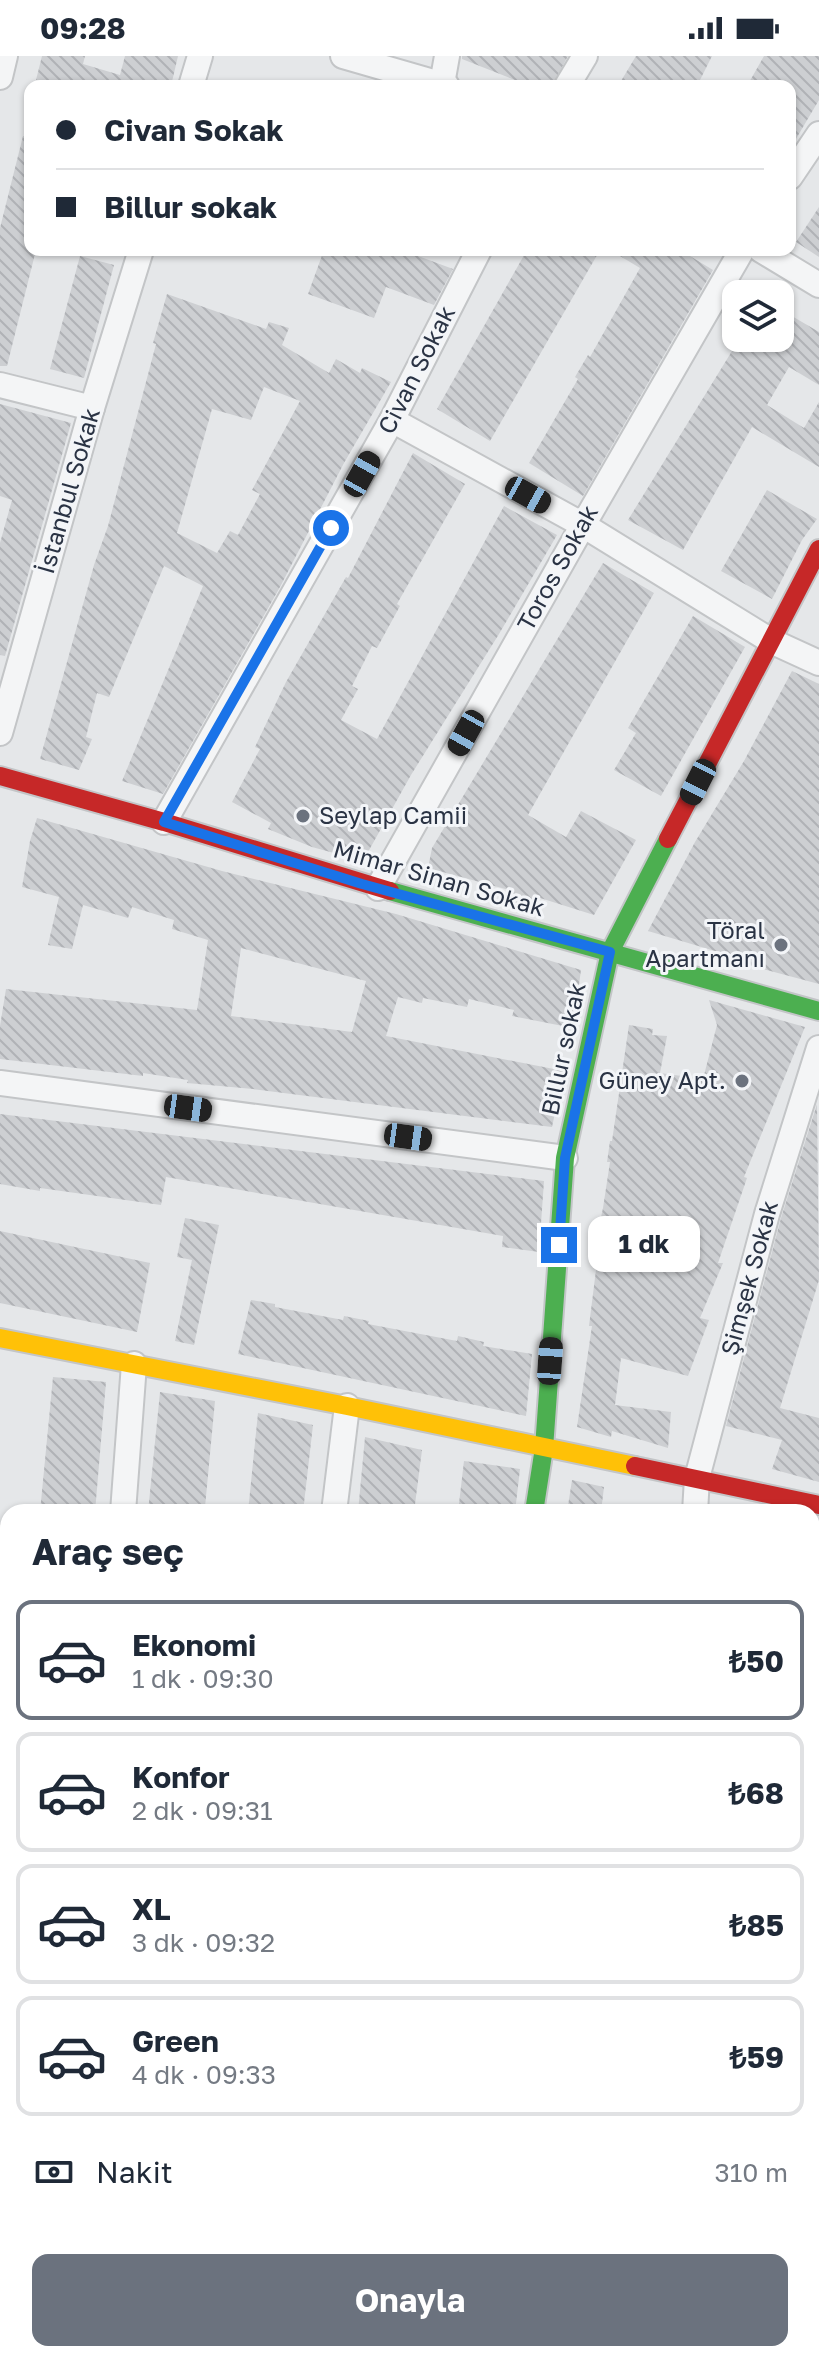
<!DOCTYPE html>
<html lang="tr">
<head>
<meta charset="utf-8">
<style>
	body { margin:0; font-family:"Golos Text",sans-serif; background:#f6f6f7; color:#1f2937; height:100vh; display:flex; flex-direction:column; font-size:30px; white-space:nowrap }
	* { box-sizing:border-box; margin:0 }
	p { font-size:26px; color:#747a83 }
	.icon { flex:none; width:44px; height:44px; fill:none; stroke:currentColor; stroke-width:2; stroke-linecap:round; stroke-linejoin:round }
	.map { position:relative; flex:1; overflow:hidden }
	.panel { position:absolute; left:0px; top:1448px; width:820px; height:858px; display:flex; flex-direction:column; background:#fff; border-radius:24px 24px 0 0; box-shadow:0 2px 6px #0004 }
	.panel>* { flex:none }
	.hud { position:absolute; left:24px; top:24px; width:772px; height:176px; border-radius:16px; box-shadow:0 2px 6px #0004; display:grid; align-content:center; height:176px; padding:0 32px; background:#fff }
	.tools { position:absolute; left:722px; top:224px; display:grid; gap:16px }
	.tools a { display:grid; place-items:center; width:72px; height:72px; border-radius:16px; background:#fff; box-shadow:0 2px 6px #0004; font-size:40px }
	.end { position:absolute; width:36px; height:36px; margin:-18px; border:10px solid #1a73e8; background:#fff; box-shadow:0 0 0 4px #fff }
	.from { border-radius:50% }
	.bubble { position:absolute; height:56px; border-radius:16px; background:#fff; box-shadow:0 2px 6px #0004; font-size:26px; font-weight:700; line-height:56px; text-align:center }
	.car { position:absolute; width:24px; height:48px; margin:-24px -12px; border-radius:10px; box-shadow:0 0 6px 2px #0007; background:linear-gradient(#222 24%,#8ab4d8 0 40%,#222 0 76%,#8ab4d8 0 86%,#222 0) }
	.hud b { display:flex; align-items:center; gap:28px; height:76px; font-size:30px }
	.hud b+b { border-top:2px solid #e0e1e3 }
	.hud i { width:20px; height:20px; background:#1f2937 }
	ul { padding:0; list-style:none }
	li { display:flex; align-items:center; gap:24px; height:120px; margin:0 16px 12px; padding:0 16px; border:4px solid #e0e1e3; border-radius:16px }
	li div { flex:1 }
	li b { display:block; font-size:30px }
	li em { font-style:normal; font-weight:700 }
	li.on { border-color:#6b727e }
	li>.icon { width:72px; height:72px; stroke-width:1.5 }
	h2 { padding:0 32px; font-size:36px; line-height:96px }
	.pay { display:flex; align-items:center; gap:20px; height:88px; padding:0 32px; font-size:30px }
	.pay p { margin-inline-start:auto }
	.primary-button { display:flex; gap:16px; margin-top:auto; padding:16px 32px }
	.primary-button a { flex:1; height:92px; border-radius:16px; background:#6b727e; color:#fff; font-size:32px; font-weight:700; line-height:92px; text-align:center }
	.status { display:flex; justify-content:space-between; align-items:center; height:56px; padding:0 40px; background:#fff; direction:ltr }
	.status svg { height:22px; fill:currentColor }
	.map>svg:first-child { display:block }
</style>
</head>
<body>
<div class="status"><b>09:28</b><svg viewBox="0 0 49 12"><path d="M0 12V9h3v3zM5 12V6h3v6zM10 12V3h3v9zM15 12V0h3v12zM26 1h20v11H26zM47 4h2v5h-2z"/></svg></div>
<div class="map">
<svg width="819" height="2305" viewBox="0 0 819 2305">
	<defs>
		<pattern id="grass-tufts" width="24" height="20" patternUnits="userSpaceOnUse" patternTransform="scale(2)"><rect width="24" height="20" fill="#d5ded5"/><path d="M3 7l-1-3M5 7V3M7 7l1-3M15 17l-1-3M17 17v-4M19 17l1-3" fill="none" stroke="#b7bfb8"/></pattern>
		<pattern id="building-back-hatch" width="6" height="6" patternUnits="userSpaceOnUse" patternTransform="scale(2)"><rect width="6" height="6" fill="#cdcfd2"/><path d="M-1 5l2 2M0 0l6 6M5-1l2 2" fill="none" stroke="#b0b2b6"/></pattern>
	</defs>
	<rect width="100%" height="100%" fill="#e5e7e9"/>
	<!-- grass -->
	<rect fill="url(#grass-tufts)" x="0" y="1565" width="8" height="53"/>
	<!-- park -->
	<rect fill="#d5ded5" x="0" y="1761" width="8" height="112"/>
	<!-- building -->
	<g fill="url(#building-back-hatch)" fill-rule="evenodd">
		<path d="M 42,0 L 85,0 L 83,8 L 120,19 L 125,0 L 178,0 L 171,30 L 58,30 L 36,24 Z"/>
		<path d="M 462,0 L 568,0 L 552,30 L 530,30 L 462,3 Z"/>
		<path d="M 636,0 L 712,0 L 697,30 L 618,30 Z"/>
		<path d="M 764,0 L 819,0 L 819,44 L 790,93 L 790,30 L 747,30 Z"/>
		<path d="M 23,80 L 30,81 L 30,194 L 36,194 L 7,310 L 0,310 L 0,172 Z"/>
		<path d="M 819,151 L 819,201 L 796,186 Z"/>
		<path d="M 324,194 L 402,194 L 453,213 L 434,249 L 386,231 L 374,262 L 308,238 Z"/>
		<path d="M 527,194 L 600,194 L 490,385 L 437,353 Z"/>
		<path d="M 610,194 L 680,194 L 713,214 L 583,440 L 529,407 L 578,323 L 575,321 L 588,299 L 590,301 L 640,212 Z"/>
		<path d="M 80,200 L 114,209 L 84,322 L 50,313 Z"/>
		<path d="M 167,238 L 266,273 L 269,266 L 289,272 L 282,289 L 329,317 L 336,303 L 360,317 L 362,312 L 391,326 L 344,407 L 280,531 L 163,738 L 122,725 L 203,530 L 164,510 L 109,641 L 97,637 L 86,681 L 92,683 L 79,714 L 40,703 L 94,509 L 108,470 L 156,288 L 153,287 ZM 264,331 L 300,345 L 252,434 L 260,438 L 238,479 L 230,475 L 217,497 L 177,477 L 205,378 L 212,353 L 251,364 Z"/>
		<path d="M 780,253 L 819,276 L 819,329 L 789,311 L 767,349 L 804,372 L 819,346 L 819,411 L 752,371 L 683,494 L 628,464 L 740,282 L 780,282 Z"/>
		<path d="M 0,348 L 71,367 L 5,600 L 0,599 L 0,487 L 12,444 L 0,440 Z"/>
		<path d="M 413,397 L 465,428 L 397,548 L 400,550 L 377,592 L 372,590 L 352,630 L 358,633 L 341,664 L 377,683 L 504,450 L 557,479 L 499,578 L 411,719 L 363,805 L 312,791 L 268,773 L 271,767 L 232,746 L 260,693 L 255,691 L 286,626 L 346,521 L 348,522 Z"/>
		<path d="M 767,434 L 817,463 L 802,484 L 772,543 L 721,515 Z"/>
		<path d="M 603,507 L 654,537 L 528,759 L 566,781 L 581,755 L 636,784 L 594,859 L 537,841 L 532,853 L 510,845 L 513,835 L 428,812 L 432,792 Z"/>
		<path d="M 693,560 L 745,591 L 661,740 L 614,714 L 636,677 L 628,672 Z"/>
		<path d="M 792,615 L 819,628 L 819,928 L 733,905 L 735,901 L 648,875 L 695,786 L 744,705 Z"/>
		<path d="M 37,762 L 222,815 L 396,858 L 581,914 L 573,972 L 512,960 L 514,954 L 469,943 L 467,951 L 423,942 L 422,947 L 398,941 L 386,980 L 564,1015 L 552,1071 L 253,1033 L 187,1027 L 188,1024 L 143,1017 L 143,1020 L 0,1003 L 0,970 L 6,933 L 197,954 L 208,884 L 172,873 L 174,864 L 132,851 L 128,862 L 83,849 L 72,893 L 48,889 L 59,841 L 22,831 L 30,785 ZM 241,892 L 366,925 L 352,976 L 231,960 Z"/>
		<path d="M 709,944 L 805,971 L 744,1121 L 747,1122 L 718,1207 L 723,1207 L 700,1262 L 709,1264 L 688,1320 L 621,1302 L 615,1349 L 671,1356 L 668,1392 L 612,1375 L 611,1381 L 577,1371 L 592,1270 L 589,1270 L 598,1198 L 591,1198 L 594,1175 L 598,1175 L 603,1152 L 610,1106 L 607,1106 L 610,1085 L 612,1085 L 629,969 L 653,973 L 652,979 L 667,980 L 660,1017 L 703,1023 L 717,969 Z"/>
		<path d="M 817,1048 L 819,1224 L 780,1352 L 819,1362 L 819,1426 L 772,1413 L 782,1384 L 726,1370 L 781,1162 Z"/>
		<path d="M 0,1058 L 544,1125 L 539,1196 L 502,1191 L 503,1180 L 166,1121 L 161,1149 L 40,1132 L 40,1135 L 0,1128 Z"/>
		<path d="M 185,1162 L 219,1169 L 194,1289 L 175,1285 L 192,1204 L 177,1201 Z"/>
		<path d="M 0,1175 L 150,1207 L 137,1276 L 0,1247 Z"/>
		<path d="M 251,1244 L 275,1248 L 275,1251 L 343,1264 L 344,1260 L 369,1265 L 368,1268 L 457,1285 L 458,1280 L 484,1286 L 483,1290 L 532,1298 L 526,1360 L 238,1298 Z"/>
		<path d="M 53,1321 L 106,1326 L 95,1456 L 40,1456 Z"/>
		<path d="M 160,1336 L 215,1345 L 205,1451 L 177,1448 L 176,1456 L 148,1456 Z"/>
		<path d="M 258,1357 L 313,1369 L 303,1456 L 248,1456 Z"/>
		<path d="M 365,1381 L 422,1394 L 414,1456 L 358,1456 Z"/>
		<path d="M 464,1405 L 520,1413 L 515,1456 L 458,1456 Z"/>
		<path d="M 572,1424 L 604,1431 L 601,1456 L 567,1456 Z"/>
	</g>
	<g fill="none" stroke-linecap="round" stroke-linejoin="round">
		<!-- street casing -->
		<g stroke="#c3c5c7" stroke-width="28">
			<g id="street">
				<path d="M 343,0 L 447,30"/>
				<path d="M 0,21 L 5,0"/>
				<path d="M 442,28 L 447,0"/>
				<path d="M 191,30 L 200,0"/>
				<path d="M 567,30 L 585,0"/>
				<path d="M 790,121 L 819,78"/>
				<path d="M 761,194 L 819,229"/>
				<path d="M 0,329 L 92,352"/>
				<path d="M 392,364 L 583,469 L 771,585 L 819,607"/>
				<path d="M 0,677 L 92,352 L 141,194"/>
				<path d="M 164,766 L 392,364 L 479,194"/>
				<path d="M 378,832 L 583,469 L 742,194"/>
				<path d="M 0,1027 L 565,1102"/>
				<path d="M 123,1456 L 134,1308"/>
				<path d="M 334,1456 L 347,1350"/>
				<path d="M 695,1456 L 697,1422 L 767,1158 L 819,992"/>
				<path d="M 0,1563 L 8,1563"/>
				<path d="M 812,1745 L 819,1741"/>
				<path d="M 0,1884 L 8,1884"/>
				<path d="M 0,2057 L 8,2057"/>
				<path d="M 137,2305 L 138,2298"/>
				<path d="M 306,2305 L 307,2298"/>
				<path d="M 470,2305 L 471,2298"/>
				<path d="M 660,2305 L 661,2298"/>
			</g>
		</g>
		<!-- fast casing -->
		<g stroke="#c3c5c7" stroke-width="22">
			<g id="fast">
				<path d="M 390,835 L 819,955"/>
				<path d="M 534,1456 L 544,1392 L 565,1102 L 610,896 L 668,783"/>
				<path d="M 0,1663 L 8,1663"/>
				<path d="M 812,1720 L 819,1719"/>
				<path d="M 0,1738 L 8,1738"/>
				<path d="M 812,2093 L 819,2101"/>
			</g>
		</g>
		<!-- slow casing -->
		<g stroke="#c3c5c7" stroke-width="22">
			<g id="slow">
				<path d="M 0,1282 L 347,1350 L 635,1410"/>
				<path d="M 0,1630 L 8,1630"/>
			</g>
		</g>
		<!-- jam casing -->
		<g stroke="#c3c5c7" stroke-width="22">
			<g id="jam">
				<path d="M 0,720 L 164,766 L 390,835"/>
				<path d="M 668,783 L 819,493"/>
				<path d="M 635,1410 L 819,1449"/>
				<path d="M 812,1640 L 819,1642"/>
			</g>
		</g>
		<!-- street -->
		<use href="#street" stroke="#f4f5f6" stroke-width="24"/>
		<!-- fast -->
		<use href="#fast" stroke="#4caf50" stroke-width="18"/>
		<!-- slow -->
		<use href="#slow" stroke="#ffc107" stroke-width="18"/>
		<!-- jam -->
		<use href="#jam" stroke="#c62828" stroke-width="18"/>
	</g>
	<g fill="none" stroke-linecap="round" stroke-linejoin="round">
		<!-- route -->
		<path stroke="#1a73e8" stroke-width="10" d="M 331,472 L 164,766 L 362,828 L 610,896 L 565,1102 L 559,1189"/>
	</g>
	<!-- markers -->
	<g fill="#6b727e" stroke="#f3f5f8" stroke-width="3">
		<circle cx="303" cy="760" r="8"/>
		<circle cx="781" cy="889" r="8"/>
		<circle cx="742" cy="1025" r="8"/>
	</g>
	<g text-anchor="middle" stroke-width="6" stroke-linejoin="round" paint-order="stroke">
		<!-- street labels -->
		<g font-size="24" fill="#2a3344" stroke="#f3f5f8">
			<text transform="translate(417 314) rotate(-63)" y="8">Civan Sokak</text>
			<text transform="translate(69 435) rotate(-74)" y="8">İstanbul Sokak</text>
			<text transform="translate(558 512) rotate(-61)" y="8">Toros Sokak</text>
			<text transform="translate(439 823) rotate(16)" y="8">Mimar Sinan Sokak</text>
			<text transform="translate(564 993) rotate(-78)" y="8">Billur sokak</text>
			<text transform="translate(750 1222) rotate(-75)" y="8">Şimşek Sokak</text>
		</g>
		<!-- poi labels -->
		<g font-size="24" fill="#2a3344" stroke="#f3f5f8" text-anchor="end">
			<text x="319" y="768" text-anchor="start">Seylap Camii</text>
			<text x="765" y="883">Töral<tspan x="765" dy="28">Apartmanı</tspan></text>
			<text x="726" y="1033">Güney Apt.</text>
		</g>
	</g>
</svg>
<div class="tools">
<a><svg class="icon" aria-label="layers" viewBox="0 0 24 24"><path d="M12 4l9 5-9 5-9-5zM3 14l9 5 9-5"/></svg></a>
</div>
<i class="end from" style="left:331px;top:472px"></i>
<i class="end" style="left:559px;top:1189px"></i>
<div class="bubble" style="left:588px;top:1160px;width:112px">1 dk</div>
<i class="car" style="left:362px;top:418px;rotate:29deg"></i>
<i class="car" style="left:528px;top:439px;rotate:119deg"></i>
<i class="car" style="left:466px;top:677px;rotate:209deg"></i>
<i class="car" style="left:698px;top:726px;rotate:207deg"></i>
<i class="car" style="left:188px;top:1052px;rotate:98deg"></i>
<i class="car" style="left:408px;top:1081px;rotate:98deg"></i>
<i class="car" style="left:550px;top:1305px;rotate:4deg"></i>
<div class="hud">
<b><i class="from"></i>Civan Sokak</b>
<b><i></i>Billur sokak</b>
</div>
<section class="panel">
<h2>Araç seç</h2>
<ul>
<li class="on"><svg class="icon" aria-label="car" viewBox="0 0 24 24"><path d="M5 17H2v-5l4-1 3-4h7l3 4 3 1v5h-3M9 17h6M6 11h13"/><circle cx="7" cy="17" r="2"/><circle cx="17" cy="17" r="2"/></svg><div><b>Ekonomi</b><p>1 dk · 09:30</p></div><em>₺50</em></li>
<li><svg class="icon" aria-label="car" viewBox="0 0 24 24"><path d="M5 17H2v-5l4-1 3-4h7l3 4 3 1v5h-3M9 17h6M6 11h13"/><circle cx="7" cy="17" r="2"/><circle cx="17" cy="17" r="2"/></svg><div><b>Konfor</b><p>2 dk · 09:31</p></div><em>₺68</em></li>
<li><svg class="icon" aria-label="car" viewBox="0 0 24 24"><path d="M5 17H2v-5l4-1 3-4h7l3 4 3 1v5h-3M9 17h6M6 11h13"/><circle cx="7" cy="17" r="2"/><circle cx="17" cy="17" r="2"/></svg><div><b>XL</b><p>3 dk · 09:32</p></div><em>₺85</em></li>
<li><svg class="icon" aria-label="car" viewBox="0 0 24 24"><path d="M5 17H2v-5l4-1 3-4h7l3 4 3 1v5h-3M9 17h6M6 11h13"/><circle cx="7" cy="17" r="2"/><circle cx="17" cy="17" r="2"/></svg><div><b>Green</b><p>4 dk · 09:33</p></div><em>₺59</em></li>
</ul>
<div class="pay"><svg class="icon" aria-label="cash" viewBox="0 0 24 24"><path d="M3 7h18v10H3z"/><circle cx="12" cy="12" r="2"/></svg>Nakit<p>310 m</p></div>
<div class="primary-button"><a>Onayla</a></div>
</section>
</div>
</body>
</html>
